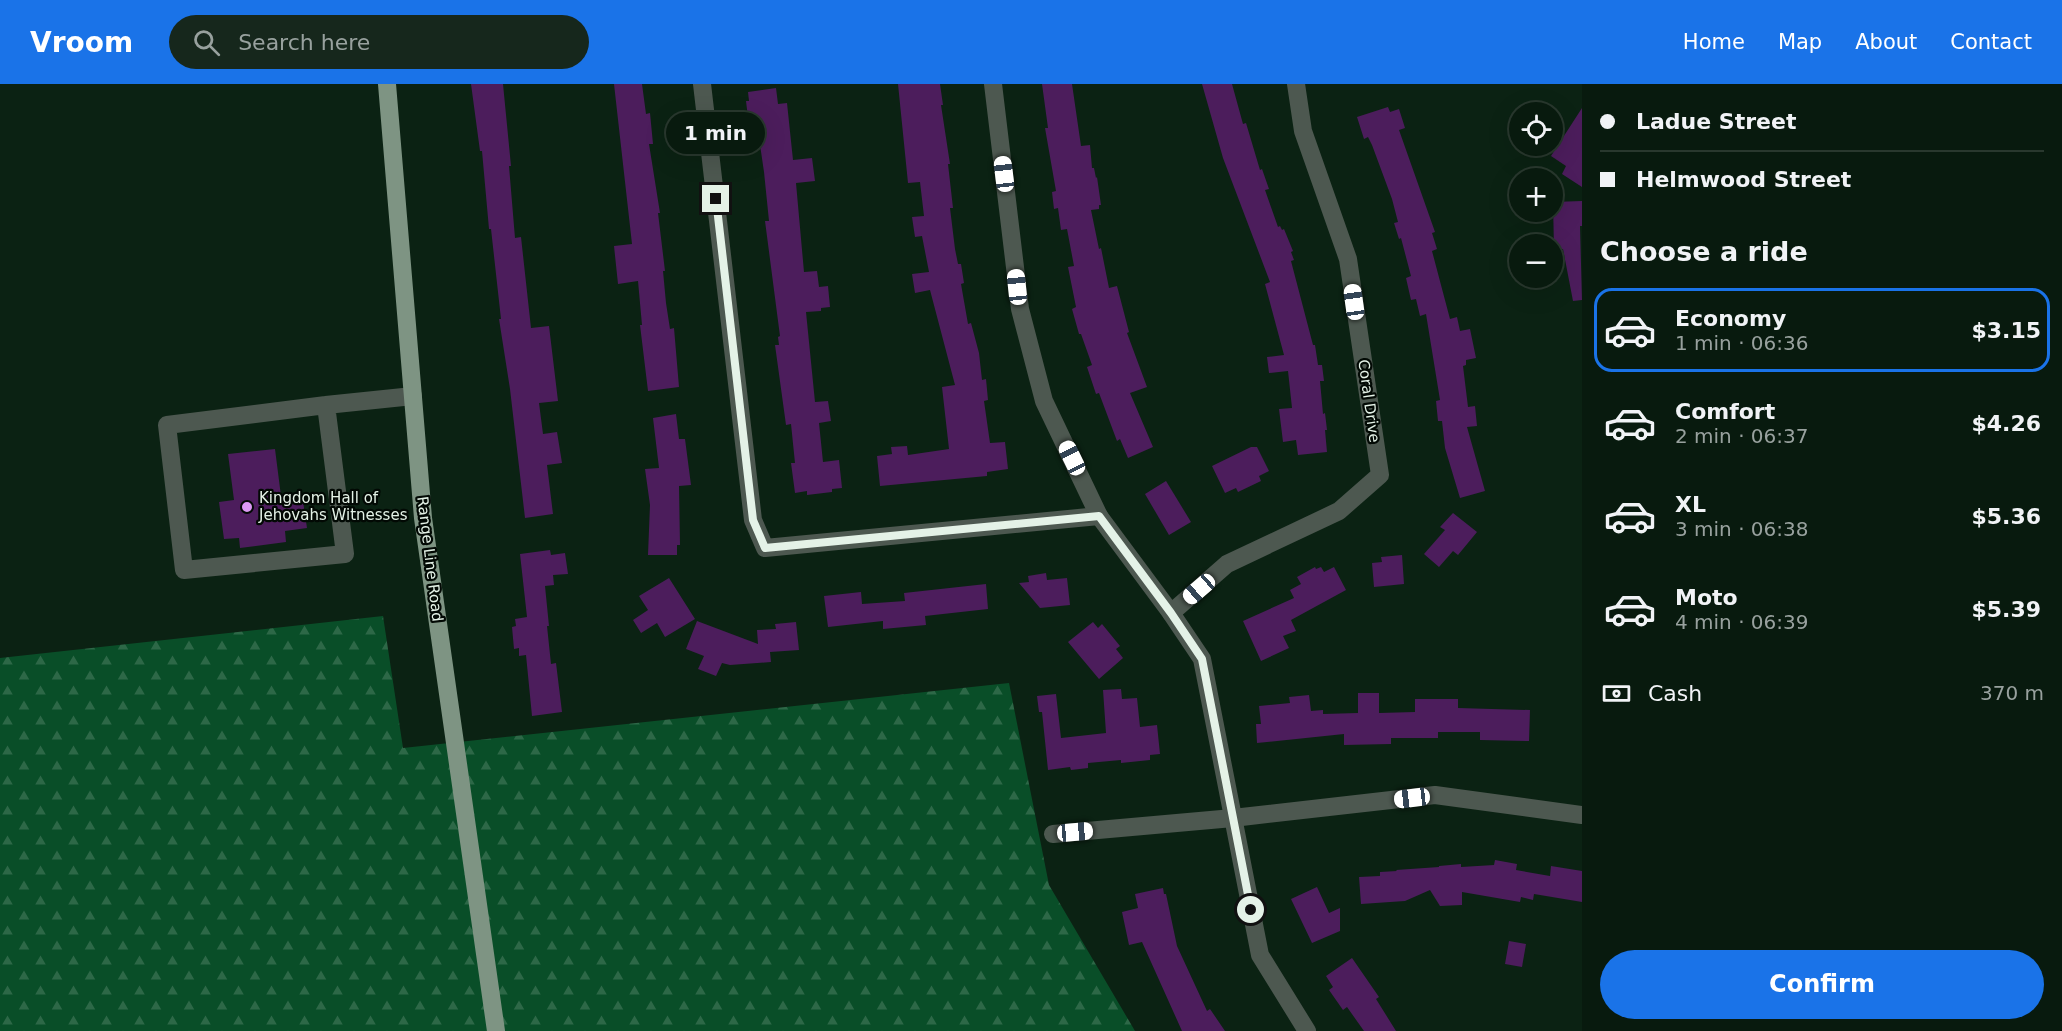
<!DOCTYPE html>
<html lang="en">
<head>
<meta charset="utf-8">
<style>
	body { margin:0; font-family:"DejaVu Sans",sans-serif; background:#16271c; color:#f1f3f6; height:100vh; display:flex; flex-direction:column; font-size:22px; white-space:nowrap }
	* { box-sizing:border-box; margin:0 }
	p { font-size:20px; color:#98a19e }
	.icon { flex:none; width:33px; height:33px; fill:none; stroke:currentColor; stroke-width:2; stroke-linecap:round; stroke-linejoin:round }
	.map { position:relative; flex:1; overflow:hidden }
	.side { display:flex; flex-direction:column; background:#081a0e; width:480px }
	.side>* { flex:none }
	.hud { display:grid; align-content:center; height:132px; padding:0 18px; background:#081a0e }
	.fabs { position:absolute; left:1509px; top:18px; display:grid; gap:12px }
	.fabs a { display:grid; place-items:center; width:54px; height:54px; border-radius:50%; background:#081a0e; box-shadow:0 6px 24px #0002,0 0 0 2px #29382e; font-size:30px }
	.end { position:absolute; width:27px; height:27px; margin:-14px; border:8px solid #e4f2e7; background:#111; box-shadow:0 0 0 3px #111 }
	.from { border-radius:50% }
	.bubble { position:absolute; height:42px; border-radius:21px; background:#081a0e; box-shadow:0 6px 24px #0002,0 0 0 2px #29382e; font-size:20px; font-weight:700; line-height:42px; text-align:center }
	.car { position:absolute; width:18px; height:36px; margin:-18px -9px; border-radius:8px; box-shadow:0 0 4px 2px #0007; background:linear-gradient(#fff 24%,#345 0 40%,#fff 0 76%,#345 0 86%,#fff 0) }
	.hud b { display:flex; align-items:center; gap:21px; height:57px; font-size:22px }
	.hud b+b { border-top:2px solid #29382e }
	.hud i { width:15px; height:15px; background:#f1f3f6 }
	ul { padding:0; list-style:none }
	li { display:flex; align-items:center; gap:18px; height:84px; margin:0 12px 9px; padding:0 6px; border:3px solid transparent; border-radius:18px }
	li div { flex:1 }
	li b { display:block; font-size:22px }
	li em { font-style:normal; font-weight:700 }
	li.active { border-color:#1a73e8 }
	li>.icon { width:54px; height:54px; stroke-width:1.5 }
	h2 { padding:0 18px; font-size:27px; line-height:72px }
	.pay { display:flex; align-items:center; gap:15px; height:66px; padding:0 18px; font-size:22px }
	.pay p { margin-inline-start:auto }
	.action { display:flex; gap:12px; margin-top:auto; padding:12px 18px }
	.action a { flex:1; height:69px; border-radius:36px; background:#1a73e8; color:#fff; font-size:24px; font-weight:700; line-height:69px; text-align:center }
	header { display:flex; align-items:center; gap:36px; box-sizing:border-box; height:84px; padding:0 30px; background:#1a73e8; color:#fff }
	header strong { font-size:28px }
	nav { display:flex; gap:33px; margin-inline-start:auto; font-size:21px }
	.search { width:420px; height:54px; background:#16271c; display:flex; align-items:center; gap:15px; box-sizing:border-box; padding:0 21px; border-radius:33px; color:#98a19e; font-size:22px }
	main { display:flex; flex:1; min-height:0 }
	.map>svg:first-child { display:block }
</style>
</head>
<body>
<header>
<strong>Vroom</strong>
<div class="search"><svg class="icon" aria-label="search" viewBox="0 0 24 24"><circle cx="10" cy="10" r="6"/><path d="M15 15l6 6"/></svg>Search here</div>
<nav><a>Home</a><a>Map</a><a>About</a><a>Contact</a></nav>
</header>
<main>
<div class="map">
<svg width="1582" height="947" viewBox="0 0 1582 947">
	<defs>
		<pattern id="forest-firs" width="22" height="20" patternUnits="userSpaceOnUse" patternTransform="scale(1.5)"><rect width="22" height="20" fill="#094e28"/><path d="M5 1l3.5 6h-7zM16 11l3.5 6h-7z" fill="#2d6847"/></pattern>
	</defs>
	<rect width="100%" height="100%" fill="#0b2213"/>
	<!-- forest -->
	<path fill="url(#forest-firs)" d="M 383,532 L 403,664 L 1009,599 L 1049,801 L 1135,947 L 0,947 L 0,574 Z"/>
	<!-- building -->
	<g fill="#4c1d5c">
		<path d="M 471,0 L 503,0 L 511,82 L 509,82 L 515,154 L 521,153 L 531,244 L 549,242 L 558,317 L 539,319 L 543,350 L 557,348 L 562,379 L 547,381 L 553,430 L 525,434 L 510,305 L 499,235 L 501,235 L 491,145 L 489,145 L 482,67 L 480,67 Z"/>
		<path d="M 614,0 L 642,0 L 646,30 L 650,29 L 653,60 L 649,60 L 660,129 L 658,129 L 665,187 L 663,187 L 666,219 L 670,245 L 674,244 L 679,303 L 648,307 L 640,241 L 642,241 L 638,197 L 618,200 L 614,162 L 632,160 Z"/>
		<path d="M 898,0 L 940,0 L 943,21 L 941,21 L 950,80 L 948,80 L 953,124 L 950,124 L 955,165 L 958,180 L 961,180 L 964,199 L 961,200 L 968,240 L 971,239 L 979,269 L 982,296 L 986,295 L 988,316 L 984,317 L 990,359 L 1005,358 L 1008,385 L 987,388 L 987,392 L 880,402 L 877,372 L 892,370 L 891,363 L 907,362 L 908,371 L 949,365 L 942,303 L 955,301 L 930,206 L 915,209 L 912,190 L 929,188 L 922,152 L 915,153 L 912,133 L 924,132 L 920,98 L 908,99 Z"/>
		<path d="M 1042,0 L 1072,0 L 1081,62 L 1090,61 L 1092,84 L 1094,84 L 1096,94 L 1097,93 L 1101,121 L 1099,121 L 1099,125 L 1091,126 L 1099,165 L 1101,164 L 1109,204 L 1117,202 L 1129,248 L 1127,249 L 1147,303 L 1130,309 L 1153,363 L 1128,374 L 1120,355 L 1117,357 L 1099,309 L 1096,310 L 1087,283 L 1092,281 L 1081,250 L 1079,250 L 1072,225 L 1076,223 L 1068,183 L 1074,182 L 1067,145 L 1061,146 L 1058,124 L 1054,125 L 1052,108 L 1056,107 L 1045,44 L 1048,44 Z"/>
		<path d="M 1202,0 L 1232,0 L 1243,40 L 1246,39 L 1260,86 L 1262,85 L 1269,105 L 1265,106 L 1278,143 L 1280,142 L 1282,146 L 1284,145 L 1293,167 L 1291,168 L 1294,176 L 1291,177 L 1313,261 L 1315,261 L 1318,281 L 1322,281 L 1324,297 L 1320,297 L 1323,330 L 1325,329 L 1327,346 L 1325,346 L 1327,368 L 1298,371 L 1296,356 L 1283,358 L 1279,325 L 1292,324 L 1288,287 L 1269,289 L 1267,273 L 1284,271 L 1265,200 L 1270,198 L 1223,74 Z"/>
		<path d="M 776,4 L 778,20 L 787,19 L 793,76 L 812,74 L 815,97 L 796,99 L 804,188 L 817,187 L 819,203 L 828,202 L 830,223 L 821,224 L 821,227 L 806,228 L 815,318 L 828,317 L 831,337 L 819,339 L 823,378 L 839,376 L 842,404 L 832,405 L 832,408 L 807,411 L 807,407 L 795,409 L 791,379 L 795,379 L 791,340 L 786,341 L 775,261 L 779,261 L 778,253 L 780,252 L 765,137 L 769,137 L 764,88 L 759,54 L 753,55 L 752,41 L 749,42 L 746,17 L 749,17 L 748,8 Z"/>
		<path d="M 1388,23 L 1390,28 L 1399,25 L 1405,44 L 1399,46 L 1435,148 L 1432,149 L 1437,165 L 1432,167 L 1450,235 L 1457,233 L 1460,247 L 1470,245 L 1476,274 L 1466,276 L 1466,281 L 1463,282 L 1468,323 L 1475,322 L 1477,342 L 1467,343 L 1485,407 L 1460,414 L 1445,364 L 1442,337 L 1438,337 L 1436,317 L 1440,316 L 1426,230 L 1420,232 L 1416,215 L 1411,216 L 1406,194 L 1411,192 L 1401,154 L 1399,155 L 1394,139 L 1398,138 L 1392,115 L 1372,61 L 1368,53 L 1364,55 L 1357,33 Z"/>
		<path d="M 1582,24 L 1582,103 L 1562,90 L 1566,82 L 1551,72 Z"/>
		<path d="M 1582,117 L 1582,142 L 1580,142 L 1582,216 L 1573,217 L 1563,165 L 1554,165 L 1553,118 Z"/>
		<path d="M 676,330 L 679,355 L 685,355 L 691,401 L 679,402 L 680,461 L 677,461 L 677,471 L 648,471 L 650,421 L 645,385 L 659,384 L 653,334 Z"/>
		<path d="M 1251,363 L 1257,363 L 1269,387 L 1259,392 L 1261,397 L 1238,408 L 1236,404 L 1225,409 L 1212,382 Z"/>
		<path d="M 275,365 L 282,420 L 303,417 L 307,444 L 285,447 L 286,458 L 240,464 L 239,454 L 224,455 L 219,418 L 234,416 L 228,370 Z"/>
		<path d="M 1166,397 L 1191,438 L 1169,451 L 1145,410 Z"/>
		<path d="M 1453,429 L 1477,448 L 1458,471 L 1453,467 L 1439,483 L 1424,470 L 1445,446 L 1440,443 Z"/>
		<path d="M 550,466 L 551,471 L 565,469 L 568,490 L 553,491 L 554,501 L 545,502 L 549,542 L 547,542 L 551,580 L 556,579 L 562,628 L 532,632 L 526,571 L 519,572 L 519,564 L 514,565 L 512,543 L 516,542 L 515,535 L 527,533 L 520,470 Z"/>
		<path d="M 1402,471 L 1404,500 L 1374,503 L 1372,479 L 1382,478 L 1381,473 Z"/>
		<path d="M 1315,483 L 1316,485 L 1321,483 L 1324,488 L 1334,483 L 1346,506 L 1291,536 L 1296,547 L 1283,552 L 1289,564 L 1261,577 L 1243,537 L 1294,514 L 1290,506 L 1301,500 L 1297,493 Z"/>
		<path d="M 1046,489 L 1047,496 L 1067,494 L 1070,521 L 1040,524 L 1019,499 L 1029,498 L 1028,492 Z"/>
		<path d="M 669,494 L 695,535 L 665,553 L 657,539 L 641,549 L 633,536 L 648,526 L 639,512 Z"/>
		<path d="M 986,500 L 988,525 L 925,532 L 926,541 L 883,545 L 883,537 L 828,543 L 824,512 L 861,508 L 862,520 L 905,517 L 904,509 Z"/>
		<path d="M 697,537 L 758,560 L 757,546 L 776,545 L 775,540 L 796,538 L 799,566 L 770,568 L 771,578 L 730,581 L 722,579 L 716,592 L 698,585 L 704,572 L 686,565 Z"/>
		<path d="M 1093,538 L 1098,544 L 1102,540 L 1120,562 L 1116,565 L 1123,574 L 1099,595 L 1068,558 Z"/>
		<path d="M 1121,605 L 1122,615 L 1137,614 L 1140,643 L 1157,641 L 1160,670 L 1150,671 L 1150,676 L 1121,679 L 1121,676 L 1088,679 L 1088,684 L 1071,686 L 1070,683 L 1048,686 L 1042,628 L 1039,628 L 1037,612 L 1056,610 L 1061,654 L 1106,649 L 1103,606 Z"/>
		<path d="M 1358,609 L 1379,609 L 1379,629 L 1415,628 L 1415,615 L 1458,615 L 1458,624 L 1530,626 L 1529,657 L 1480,656 L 1480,648 L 1438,648 L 1438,654 L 1391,654 L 1391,660 L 1344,661 L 1344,650 L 1257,659 L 1256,640 L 1261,640 L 1259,622 L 1290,619 L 1289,613 L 1309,611 L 1311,627 L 1323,626 L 1323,630 L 1358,629 Z"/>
		<path d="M 1495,776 L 1517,780 L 1516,786 L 1550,792 L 1551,782 L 1582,787 L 1582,818 L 1534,810 L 1533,816 L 1521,813 L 1520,818 L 1462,808 L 1462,821 L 1440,822 L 1430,806 L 1405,817 L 1361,820 L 1359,793 L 1380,792 L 1380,788 L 1397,787 L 1396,786 L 1439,783 L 1439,782 L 1461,780 L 1461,783 L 1494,781 Z"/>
		<path d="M 1317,803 L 1329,829 L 1340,824 L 1340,847 L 1312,859 L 1291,815 Z"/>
		<path d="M 1163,804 L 1164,810 L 1166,810 L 1177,862 L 1207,927 L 1210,925 L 1225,947 L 1182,947 L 1142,858 L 1129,861 L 1122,828 L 1138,824 L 1135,810 Z"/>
		<path d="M 1509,857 L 1526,860 L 1522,883 L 1505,880 Z"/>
		<path d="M 1352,874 L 1379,913 L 1376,915 L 1396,947 L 1364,947 L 1347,923 L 1343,926 L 1329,906 L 1333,903 L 1326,892 Z"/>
	</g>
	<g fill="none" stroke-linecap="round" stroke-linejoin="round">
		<!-- minor -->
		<g stroke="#4d5850" stroke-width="18">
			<path d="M 702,0 L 753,436 L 765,464 L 1099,432"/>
			<path d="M 993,0 L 1020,225 L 1044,317 L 1099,432 L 1171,529 L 1202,575 L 1260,871 L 1307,947"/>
			<path d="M 326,321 L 345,470 L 184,486 L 167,341 L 326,321 L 413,312"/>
			<path d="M 1171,529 L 1227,480 L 1339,427 L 1380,391 L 1348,175 L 1303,47 L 1296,0"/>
			<path d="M 1053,750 L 1233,734 L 1435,711 L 1582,731"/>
		</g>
		<!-- major -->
		<path stroke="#7e9483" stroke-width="18" d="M 387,0 L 423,434 L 496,947"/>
	</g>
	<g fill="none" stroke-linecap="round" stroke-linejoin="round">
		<!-- route -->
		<path stroke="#e4f2e7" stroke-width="8" d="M 716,115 L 753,436 L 765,464 L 1099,432 L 1171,529 L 1202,575 L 1251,826"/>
	</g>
	<!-- markers -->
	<circle fill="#dc99f4" stroke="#020904" stroke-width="2" cx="247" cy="423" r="6"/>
	<g text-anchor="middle" stroke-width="4.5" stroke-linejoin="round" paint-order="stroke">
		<!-- street labels -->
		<g font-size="15" fill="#e4f2e7" stroke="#020904">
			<text transform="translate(1369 317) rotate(82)" y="5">Coral Drive</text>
			<text transform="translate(430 475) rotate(83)" y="5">Range Line Road</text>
		</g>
		<!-- poi labels -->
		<g font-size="15" fill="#e4f2e7" stroke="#020904" text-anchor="start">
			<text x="259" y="419">Kingdom Hall of<tspan x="259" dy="17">Jehovahs Witnesses</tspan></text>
		</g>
	</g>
</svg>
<div class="fabs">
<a><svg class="icon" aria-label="locate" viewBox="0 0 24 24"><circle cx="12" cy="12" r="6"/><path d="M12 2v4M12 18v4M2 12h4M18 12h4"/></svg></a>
<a>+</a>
<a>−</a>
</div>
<i class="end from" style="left:1251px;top:826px"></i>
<i class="end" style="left:716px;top:115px"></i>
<div class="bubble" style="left:666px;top:28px;width:99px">1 min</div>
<i class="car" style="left:1004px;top:90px;rotate:353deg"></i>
<i class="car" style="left:1017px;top:203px;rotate:354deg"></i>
<i class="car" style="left:1354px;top:218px;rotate:352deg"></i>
<i class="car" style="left:1072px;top:374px;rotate:334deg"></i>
<i class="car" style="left:1199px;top:505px;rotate:229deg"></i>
<i class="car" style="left:1412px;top:714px;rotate:263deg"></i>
<i class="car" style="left:1075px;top:748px;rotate:85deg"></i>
</div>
<section class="side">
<div class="hud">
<b><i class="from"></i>Ladue Street</b>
<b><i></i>Helmwood Street</b>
</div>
<h2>Choose a ride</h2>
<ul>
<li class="active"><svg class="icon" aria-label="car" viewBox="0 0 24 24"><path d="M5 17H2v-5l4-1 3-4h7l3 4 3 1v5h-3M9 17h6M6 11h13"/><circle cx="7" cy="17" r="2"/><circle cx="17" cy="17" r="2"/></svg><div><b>Economy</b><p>1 min · 06:36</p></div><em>$3.15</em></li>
<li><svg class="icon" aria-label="car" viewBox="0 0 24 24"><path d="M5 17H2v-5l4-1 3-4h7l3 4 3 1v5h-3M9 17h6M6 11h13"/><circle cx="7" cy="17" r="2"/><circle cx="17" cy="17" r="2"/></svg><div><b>Comfort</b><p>2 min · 06:37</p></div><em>$4.26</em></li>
<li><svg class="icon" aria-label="car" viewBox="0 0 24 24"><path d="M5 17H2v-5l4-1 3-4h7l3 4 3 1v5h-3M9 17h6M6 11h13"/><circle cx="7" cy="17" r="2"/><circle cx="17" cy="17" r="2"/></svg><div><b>XL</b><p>3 min · 06:38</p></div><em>$5.36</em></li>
<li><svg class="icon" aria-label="car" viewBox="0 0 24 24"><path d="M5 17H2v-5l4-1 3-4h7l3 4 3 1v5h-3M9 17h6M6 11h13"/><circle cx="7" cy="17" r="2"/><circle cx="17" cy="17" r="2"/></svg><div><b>Moto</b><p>4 min · 06:39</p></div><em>$5.39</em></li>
</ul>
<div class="pay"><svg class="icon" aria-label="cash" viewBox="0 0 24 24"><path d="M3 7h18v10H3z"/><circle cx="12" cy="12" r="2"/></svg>Cash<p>370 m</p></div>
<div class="action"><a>Confirm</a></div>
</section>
</main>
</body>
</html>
